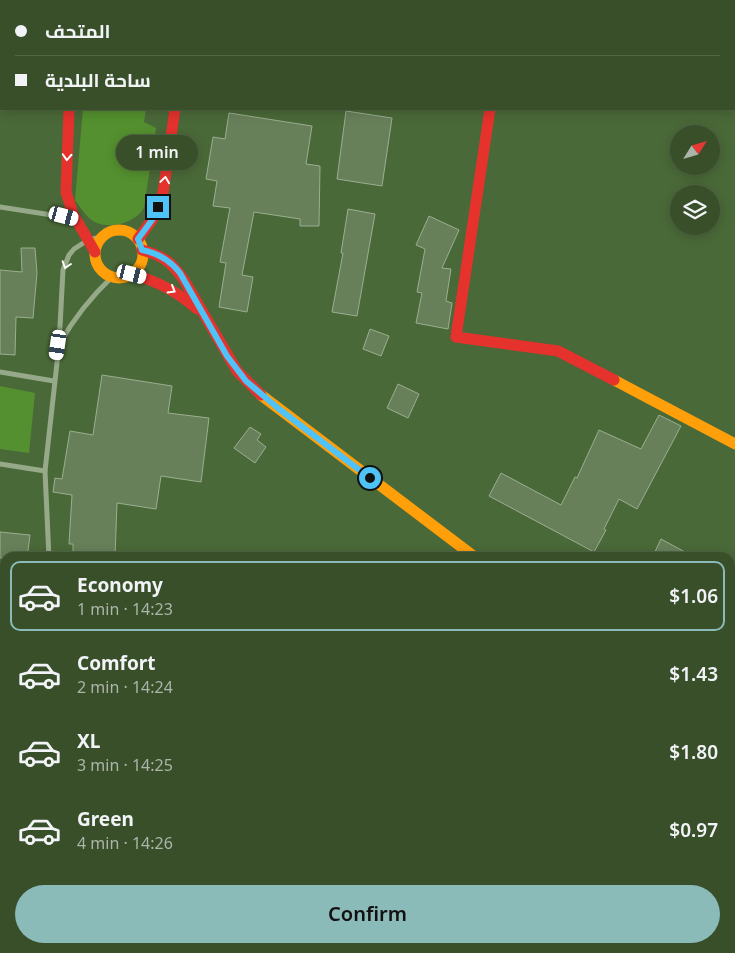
<!DOCTYPE html>
<html lang="en">
<head>
<meta charset="utf-8">
<style>
	body { margin:0; font-family:"Noto Sans",Cairo,sans-serif; background:#3f5632; color:#f1f3f6; height:100vh; display:flex; flex-direction:column; font-size:19px; white-space:nowrap }
	* { box-sizing:border-box; margin:0 }
	p { font-size:16px; color:#abb5a8 }
	.icon { flex:none; width:28px; height:28px; fill:none; stroke:currentColor; stroke-width:2; stroke-linecap:round; stroke-linejoin:round }
	.map { position:relative; flex:1; overflow:hidden }
	.drawer { position:absolute; left:0px; top:552px; width:735px; height:401px; display:flex; flex-direction:column; background:#384f2a; border-radius:15px 15px 0 0; box-shadow:0 2px 12px #0003,0 0 0 1px #526647 }
	.drawer>* { flex:none }
	.guide { position:absolute; left:0px; top:0px; width:735px; height:110px; box-shadow:0 2px 12px #0003,0 0 0 1px #526647; display:grid; align-content:center; height:110px; padding:0 15px; background:#384f2a }
	.needle { width:32px; rotate:53deg }
	.tools { position:absolute; left:670px; top:125px; display:grid; gap:10px }
	.tools a { display:grid; place-items:center; width:50px; height:50px; border-radius:50%; background:#384f2a; box-shadow:0 2px 12px #0003,0 0 0 1px #526647; font-size:25px }
	.end { position:absolute; width:22px; height:22px; margin:-11px; border:6px solid #4fc3f7; background:#111; box-shadow:0 0 0 2px #111 }
	.from { border-radius:50% }
	.bubble { position:absolute; height:35px; border-radius:18px; background:#384f2a; box-shadow:0 2px 12px #0003,0 0 0 1px #526647; font-size:16px; font-weight:600; line-height:35px; text-align:center }
	.car { position:absolute; width:15px; height:30px; margin:-15px -8px; border-radius:6px; box-shadow:0 0 4px 1px #0007; background:linear-gradient(#fff 24%,#345 0 40%,#fff 0 76%,#345 0 86%,#fff 0) }
	.guide b { display:flex; align-items:center; gap:18px; height:48px; font-size:19px }
	.guide b+b { border-top:1px solid #526647 }
	.guide i { width:12px; height:12px; background:#f1f3f6 }
	ul { padding:9px 0 0; list-style:none }
	li { display:flex; align-items:center; gap:15px; height:70px; margin:0 10px 8px; padding:0 5px; border:2px solid transparent; border-radius:10px }
	li div { flex:1 }
	li b { display:block; font-size:19px }
	li em { font-style:normal; font-weight:600 }
	li.current { border-color:#8bbbb9 }
	li>.icon { width:45px; height:45px; stroke-width:1.5 }
	.cta { display:flex; gap:10px; margin-top:auto; padding:10px 15px }
	.cta a { flex:1; height:58px; border-radius:30px; background:#8bbbb9; color:#111; font-size:20px; font-weight:600; line-height:58px; text-align:center }
	.map>svg:first-child { display:block }
</style>
</head>
<body>
<div class="map">
<svg width="735" height="953" viewBox="0 0 735 953">
	<rect width="100%" height="100%" fill="#4a6938"/>
	<!-- green -->
	<g fill="#54902f">
		<path d="M 83,109 L 146,109 L 144,122 L 156,128 L 144,208 C 135,222 114,229 97,223 C 88,220 81,208 75,200 Z"/>
		<path d="M 0,386 L 35,393 L 29,453 L 0,449 Z"/>
	</g>
	<!-- building -->
	<g fill="#68805a" stroke="#9bae91">
		<path d="M 346,111 L 392,118 L 382,186 L 337,179 Z"/>
		<path d="M 229,113 L 312,126 L 306,164 L 320,166 L 319,226 L 300,226 L 300,219 L 254,212 L 242,275 L 253,277 L 247,312 L 219,307 L 226,263 L 220,262 L 230,208 L 213,206 L 217,181 L 206,179 L 213,137 L 225,139 Z"/>
		<path d="M 348,209 L 375,214 L 357,316 L 332,312 L 343,253 L 341,253 Z"/>
		<path d="M 429,216 L 459,230 L 442,268 L 451,269 L 446,301 L 452,303 L 448,329 L 416,323 L 422,293 L 417,292 L 425,249 L 416,245 Z"/>
		<path d="M 21,248 L 35,248 L 37,273 L 33,318 L 16,317 L 15,355 L 0,354 L 0,270 L 22,272 Z"/>
		<path d="M 370,329 L 389,336 L 381,356 L 363,349 Z"/>
		<path d="M 102,375 L 172,386 L 168,413 L 209,418 L 201,482 L 161,476 L 156,509 L 117,503 L 115,558 L 73,558 L 73,544 L 69,544 L 72,495 L 53,492 L 55,478 L 62,479 L 70,431 L 93,435 Z"/>
		<path d="M 398,384 L 419,394 L 408,418 L 387,408 Z"/>
		<path d="M 659,415 L 681,426 L 637,509 L 619,499 L 604,529 L 606,530 L 594,552 L 489,496 L 501,473 L 561,505 L 575,477 L 577,478 L 599,430 L 641,449 Z"/>
		<path d="M 250,427 L 261,434 L 257,440 L 266,447 L 255,463 L 234,448 Z"/>
		<path d="M 0,532 L 30,535 L 27,558 L 0,558 Z"/>
		<path d="M 661,539 L 696,558 L 652,558 Z"/>
	</g>
	<g fill="none" stroke-linecap="round" stroke-linejoin="round">
		<!-- street -->
		<g stroke="#96aa89" stroke-width="5">
			<path d="M 78,0 L 79,1"/>
			<path d="M 507,1 L 507,0"/>
			<path d="M 0,42 L 1,42"/>
			<path d="M 0,207 L 71,218"/>
			<path d="M 60,343 C 74,318 91,297 112,277"/>
			<path d="M 0,372 L 54,381"/>
			<path d="M 0,464 L 45,471"/>
			<path d="M 49,558 L 45,471 L 59,345 L 63,270 L 69,255 L 74,249 L 88,240 L 101,237"/>
			<path d="M 730,727 L 735,727"/>
		</g>
		<!-- slow -->
		<g stroke="#ff9f0a" stroke-width="11">
			<circle cx="119" cy="254" r="24"/>
			<path d="M 614,380 L 735,444"/>
			<path d="M 261,395 L 476,558"/>
			<path d="M 524,953 L 526,949"/>
		</g>
		<!-- jam -->
		<g stroke="#e5322d" stroke-width="11">
			<path d="M 191,0 L 191,1"/>
			<path d="M 97,1 L 99,0"/>
			<path d="M 69,109 L 66,192 L 73,214 L 95,252"/>
			<path d="M 490,109 L 456,337 L 558,351 L 614,380"/>
			<path d="M 138,239 L 152,220 L 163,193 L 175,109"/>
			<path d="M 142,250 C 164,256 171,262 184,280 L 237,371 L 261,395"/>
			<path d="M 132,274 C 157,281 178,292 197,309"/>
		</g>
	</g>
	<!-- one-way arrows -->
	<defs><path id="oneway-chevron" d="M-2-3.5L2.5 0L-2 3.5" fill="none" stroke-width="1.6" stroke-linecap="round" stroke-linejoin="round" transform="scale(1.25)"/></defs>
	<g stroke="#fff">
		<use href="#oneway-chevron" transform="translate(67 157) rotate(93)"/>
		<use href="#oneway-chevron" transform="translate(165 180) rotate(-82)"/>
		<use href="#oneway-chevron" transform="translate(66 265) rotate(108)"/>
		<use href="#oneway-chevron" transform="translate(172 290) rotate(30)"/>
	</g>
	<g fill="none" stroke-linecap="round" stroke-linejoin="round">
		<!-- route -->
		<path stroke="#4fc3f7" stroke-width="6" d="M 158,207 L 152,220 L 138,239 L 142,250 C 158,253 170,260 180,273 L 227,356 L 246,381 L 279,409 L 370,478"/>
	</g>
</svg>
<div class="tools">
<a><svg class="needle" viewBox="-14 -14 28 28"><path d="M0-13l5 13h-10z" fill="#e53935"/><path d="M0 13l5-13h-10z" fill="#abb5a8"/></svg></a>
<a><svg class="icon" aria-label="layers" viewBox="0 0 24 24"><path d="M12 4l9 5-9 5-9-5zM3 14l9 5 9-5"/></svg></a>
</div>
<i class="end from" style="left:370px;top:478px"></i>
<i class="end" style="left:158px;top:207px"></i>
<div class="bubble" style="left:116px;top:135px;width:82px">1 min</div>
<i class="car" style="left:64px;top:216px;rotate:105deg"></i>
<i class="car" style="left:132px;top:274px;rotate:104deg"></i>
<i class="car" style="left:58px;top:345px;rotate:188deg"></i>
<div class="guide">
<b><i class="from"></i>المتحف</b>
<b><i></i>ساحة البلدية</b>
</div>
<section class="drawer">
<ul>
<li class="current"><svg class="icon" aria-label="car" viewBox="0 0 24 24"><path d="M5 17H2v-5l4-1 3-4h7l3 4 3 1v5h-3M9 17h6M6 11h13"/><circle cx="7" cy="17" r="2"/><circle cx="17" cy="17" r="2"/></svg><div><b>Economy</b><p>1 min · 14:23</p></div><em>$1.06</em></li>
<li><svg class="icon" aria-label="car" viewBox="0 0 24 24"><path d="M5 17H2v-5l4-1 3-4h7l3 4 3 1v5h-3M9 17h6M6 11h13"/><circle cx="7" cy="17" r="2"/><circle cx="17" cy="17" r="2"/></svg><div><b>Comfort</b><p>2 min · 14:24</p></div><em>$1.43</em></li>
<li><svg class="icon" aria-label="car" viewBox="0 0 24 24"><path d="M5 17H2v-5l4-1 3-4h7l3 4 3 1v5h-3M9 17h6M6 11h13"/><circle cx="7" cy="17" r="2"/><circle cx="17" cy="17" r="2"/></svg><div><b>XL</b><p>3 min · 14:25</p></div><em>$1.80</em></li>
<li><svg class="icon" aria-label="car" viewBox="0 0 24 24"><path d="M5 17H2v-5l4-1 3-4h7l3 4 3 1v5h-3M9 17h6M6 11h13"/><circle cx="7" cy="17" r="2"/><circle cx="17" cy="17" r="2"/></svg><div><b>Green</b><p>4 min · 14:26</p></div><em>$0.97</em></li>
</ul>
<div class="cta"><a>Confirm</a></div>
</section>
</div>
</body>
</html>
